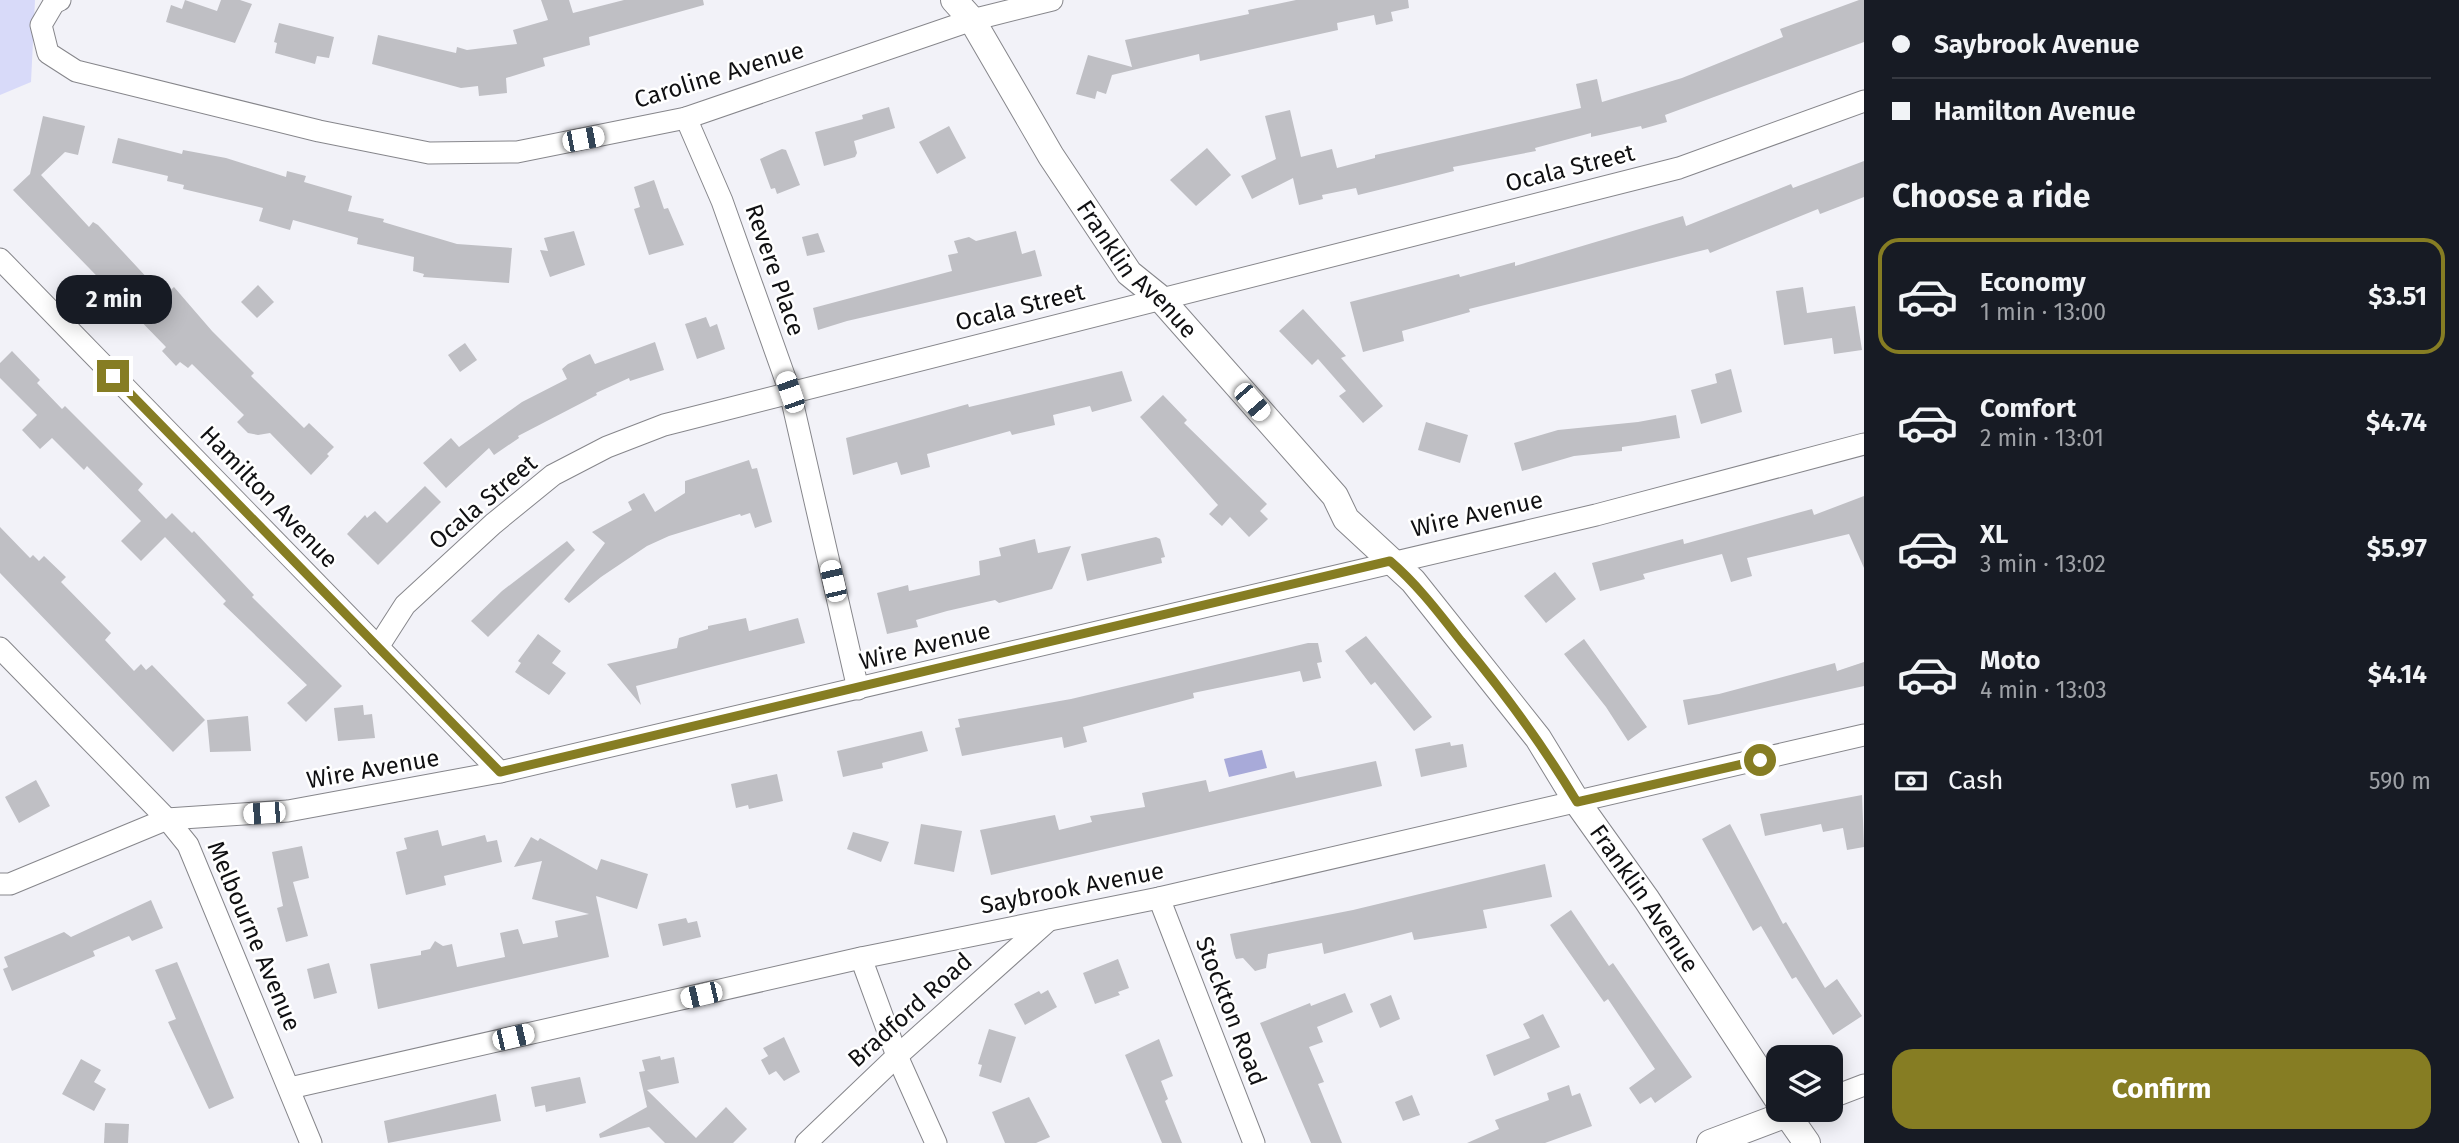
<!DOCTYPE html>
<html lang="en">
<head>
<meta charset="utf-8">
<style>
	body { margin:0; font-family:"Fira Sans",sans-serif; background:#242831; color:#f1f3f6; height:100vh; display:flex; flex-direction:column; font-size:26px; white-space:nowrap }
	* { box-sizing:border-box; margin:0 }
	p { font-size:23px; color:#9ea1a6 }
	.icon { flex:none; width:38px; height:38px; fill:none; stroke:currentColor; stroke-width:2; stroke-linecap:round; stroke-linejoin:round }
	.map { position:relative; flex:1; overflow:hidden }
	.side { display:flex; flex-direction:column; background:#171b24; width:595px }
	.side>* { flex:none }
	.top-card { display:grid; align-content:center; height:154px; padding:0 28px; background:#171b24 }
	.buttons { position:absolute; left:1766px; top:1045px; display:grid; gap:14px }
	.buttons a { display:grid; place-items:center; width:77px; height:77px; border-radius:14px; background:#171b24; box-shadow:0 4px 18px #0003; font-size:35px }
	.end { position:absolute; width:32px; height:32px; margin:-16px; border:9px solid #867d23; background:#fff; box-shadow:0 0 0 4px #fff }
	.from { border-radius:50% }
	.bubble { position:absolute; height:49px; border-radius:21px; background:#171b24; box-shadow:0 4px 18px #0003; font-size:23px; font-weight:700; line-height:49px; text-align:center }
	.car { position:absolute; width:21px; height:42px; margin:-21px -10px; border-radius:9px; box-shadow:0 0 5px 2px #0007; background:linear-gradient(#fff 24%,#345 0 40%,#fff 0 76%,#345 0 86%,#fff 0) }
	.top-card b { display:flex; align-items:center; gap:24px; height:66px; font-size:26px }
	.top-card b+b { border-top:2px solid #363941 }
	.top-card i { width:18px; height:18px; background:#f1f3f6 }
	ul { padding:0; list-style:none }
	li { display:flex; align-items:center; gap:21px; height:116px; margin:0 14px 10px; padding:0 14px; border:4px solid transparent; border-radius:21px }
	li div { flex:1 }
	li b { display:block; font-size:26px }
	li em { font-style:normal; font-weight:700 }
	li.current { border-color:#867d23 }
	li>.icon { width:63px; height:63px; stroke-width:1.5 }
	h2 { padding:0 28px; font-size:32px; line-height:84px }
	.pay { display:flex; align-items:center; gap:18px; height:77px; padding:0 28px; font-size:26px }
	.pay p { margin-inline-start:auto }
	.primary-button { display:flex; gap:14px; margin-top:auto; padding:14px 28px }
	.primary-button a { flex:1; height:80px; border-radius:21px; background:#867d23; color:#fff; font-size:28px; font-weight:700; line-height:80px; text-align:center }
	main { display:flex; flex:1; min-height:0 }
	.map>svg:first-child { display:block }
</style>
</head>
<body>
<main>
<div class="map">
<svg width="1864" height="1143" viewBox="0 0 1864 1143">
	<rect width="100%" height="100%" fill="#f2f2f8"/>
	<!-- green -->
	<path fill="#d8daf9" d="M 0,0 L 35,0 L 31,82 L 0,95 Z"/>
	<!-- water -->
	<path fill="#a8aad9" d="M 1262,750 L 1267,768 L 1229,777 L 1224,759 Z"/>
	<!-- building -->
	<g fill="#bfbfc4">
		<path d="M 185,0 L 217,11 L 221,0 L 240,0 L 252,4 L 235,43 L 166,22 L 171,5 L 182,9 Z"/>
		<path d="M 541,0 L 569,0 L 573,13 L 624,0 L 703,0 L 704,5 L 589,37 L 590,45 L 543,58 L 545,66 L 506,78 L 507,93 L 479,96 L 478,86 L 461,88 L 372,64 L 378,35 L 456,53 L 457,47 L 467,50 L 517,44 L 513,30 L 548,20 Z"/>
		<path d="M 1296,0 L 1408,0 L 1409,8 L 1391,12 L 1393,21 L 1376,25 L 1374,15 L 1337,23 L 1338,30 L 1200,61 L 1199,54 L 1112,75 L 1106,94 L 1097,91 L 1095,99 L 1076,94 L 1088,55 L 1132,67 L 1125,40 L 1249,14 L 1248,10 Z"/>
		<path d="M 1859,0 L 1864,0 L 1864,42 L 1665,115 L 1667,122 L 1642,129 L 1641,126 L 1591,137 L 1591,133 L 1535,148 L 1536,151 L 1453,167 L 1454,171 L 1399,185 L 1358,195 L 1356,188 L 1322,195 L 1323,199 L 1299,205 L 1293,178 L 1252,199 L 1241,176 L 1276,159 L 1265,116 L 1290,110 L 1301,157 L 1332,149 L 1337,168 L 1375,158 L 1375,155 L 1581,108 L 1576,84 L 1597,79 L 1602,102 L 1682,78 L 1783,37 L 1780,29 Z"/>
		<path d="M 279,23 L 334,37 L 329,58 L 317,56 L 315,64 L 275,53 L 277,43 L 274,42 Z"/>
		<path d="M 889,107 L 895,128 L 854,141 L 857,153 L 855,157 L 824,166 L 815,132 L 863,119 L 862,115 Z"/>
		<path d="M 43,116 L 85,126 L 78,155 L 65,152 L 41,175 L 89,227 L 93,222 L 98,225 L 164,296 L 174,287 L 212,331 L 254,373 L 251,376 L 304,428 L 309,423 L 334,447 L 327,454 L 329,456 L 311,475 L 270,433 L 258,435 L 248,433 L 237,422 L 244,415 L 192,364 L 188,368 L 180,362 L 176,366 L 162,351 L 166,347 L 13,190 L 30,174 Z"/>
		<path d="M 949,126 L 966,158 L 937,174 L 919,142 Z"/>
		<path d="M 118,138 L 182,154 L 183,150 L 226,158 L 286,177 L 287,171 L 306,176 L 304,182 L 352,196 L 348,211 L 384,219 L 383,222 L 457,244 L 512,248 L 509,283 L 423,277 L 424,274 L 413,271 L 414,257 L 357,244 L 358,238 L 293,220 L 290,230 L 259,221 L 263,208 L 183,189 L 184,185 L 167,181 L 168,176 L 112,163 Z"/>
		<path d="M 1207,148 L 1231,175 L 1196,206 L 1170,180 Z"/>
		<path d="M 782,149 L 786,150 L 800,185 L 777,194 L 775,188 L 771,189 L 760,159 Z"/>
		<path d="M 1864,161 L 1864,197 L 1820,214 L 1818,209 L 1710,253 L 1708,249 L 1469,309 L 1470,312 L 1402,331 L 1404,341 L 1363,352 L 1350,302 L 1459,274 L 1460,277 L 1515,262 L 1515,266 L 1683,216 L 1686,226 L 1791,184 L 1793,188 Z"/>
		<path d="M 654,180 L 664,209 L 668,208 L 684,245 L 649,255 L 634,209 L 640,207 L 634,187 Z"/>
		<path d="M 574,231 L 585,265 L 550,277 L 540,250 L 548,251 L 544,238 Z"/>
		<path d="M 1016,231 L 1022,254 L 1035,250 L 1042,276 L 847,321 L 818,330 L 813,308 L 952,271 L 948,255 L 958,253 L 954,241 L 969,237 L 976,241 Z"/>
		<path d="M 818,233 L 825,252 L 807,256 L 802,237 Z"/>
		<path d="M 258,285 L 274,302 L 257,318 L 241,302 Z"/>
		<path d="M 1803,287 L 1807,313 L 1855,306 L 1862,350 L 1834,354 L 1832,338 L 1784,345 L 1776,291 Z"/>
		<path d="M 1303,309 L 1346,356 L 1341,358 L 1383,406 L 1363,423 L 1339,396 L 1346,391 L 1318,359 L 1312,365 L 1279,331 Z"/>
		<path d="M 706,317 L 710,327 L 717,324 L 725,349 L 697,359 L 685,324 Z"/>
		<path d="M 655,342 L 664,370 L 630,381 L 629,378 L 596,393 L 597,395 L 518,436 L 519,438 L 494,455 L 489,448 L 446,488 L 423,463 L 451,438 L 459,447 L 522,402 L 567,379 L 562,369 L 568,364 L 590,354 L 595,364 Z"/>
		<path d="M 465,343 L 477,360 L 460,372 L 448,355 Z"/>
		<path d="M 12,351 L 40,380 L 37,383 L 62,409 L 65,406 L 143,484 L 138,490 L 166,519 L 172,513 L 192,533 L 194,531 L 254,595 L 252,597 L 342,686 L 306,722 L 287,703 L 307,685 L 223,604 L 226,601 L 165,537 L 141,561 L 121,541 L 141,521 L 87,466 L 84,470 L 52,438 L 40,449 L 22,430 L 37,415 L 0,378 L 0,363 Z"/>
		<path d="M 1731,369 L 1742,412 L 1701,424 L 1691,390 L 1717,383 L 1715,374 Z"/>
		<path d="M 1122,371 L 1132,401 L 1092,412 L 1090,406 L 1053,415 L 1055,425 L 1012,435 L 1010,431 L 927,454 L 930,467 L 901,475 L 897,462 L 853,475 L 846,438 L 968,404 L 969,407 Z"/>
		<path d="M 1163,395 L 1187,420 L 1184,423 L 1267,504 L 1260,511 L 1268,519 L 1249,537 L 1230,517 L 1222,526 L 1209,514 L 1218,505 L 1140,417 Z"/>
		<path d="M 1676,415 L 1680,438 L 1622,447 L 1622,451 L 1574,456 L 1522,471 L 1514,443 L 1558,430 L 1638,422 Z"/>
		<path d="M 1426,422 L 1468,435 L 1460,463 L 1418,450 Z"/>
		<path d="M 749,460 L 752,469 L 757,468 L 772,522 L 755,528 L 750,513 L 741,516 L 740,514 L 669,536 L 647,546 L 601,577 L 569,603 L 564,599 L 605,543 L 592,532 L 632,510 L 628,502 L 644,493 L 655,512 L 685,493 L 685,481 Z"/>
		<path d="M 425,486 L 441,502 L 378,565 L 347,534 L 365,515 L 367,518 L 375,511 L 387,523 Z"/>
		<path d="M 1864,496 L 1864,568 L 1849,534 L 1747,558 L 1752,576 L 1731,582 L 1722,554 L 1643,574 L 1645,579 L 1600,591 L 1592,563 L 1683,539 L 1684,544 L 1812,509 L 1814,515 Z"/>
		<path d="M 0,527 L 30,558 L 33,555 L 39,561 L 44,556 L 66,577 L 61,582 L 111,633 L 105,640 L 134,671 L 141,664 L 146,670 L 152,665 L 205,720 L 173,752 L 0,573 Z"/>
		<path d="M 1156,537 L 1160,539 L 1165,557 L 1161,558 L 1162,563 L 1087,581 L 1081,554 Z"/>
		<path d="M 1035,539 L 1038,553 L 1071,546 L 1052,589 L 999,603 L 995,600 L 947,611 L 916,620 L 918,627 L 887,634 L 877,593 L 908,585 L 909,591 L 980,575 L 979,561 L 1001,556 L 999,548 Z"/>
		<path d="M 567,541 L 575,550 L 488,637 L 471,621 L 502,591 Z"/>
		<path d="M 1555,572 L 1576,599 L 1546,623 L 1524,596 Z"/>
		<path d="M 746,618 L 749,631 L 798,618 L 805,643 L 636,686 L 641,705 L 607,664 L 677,648 L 679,638 L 708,629 L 708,626 Z"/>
		<path d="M 538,634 L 561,651 L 552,663 L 566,673 L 549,695 L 515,672 L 521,663 L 518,661 Z"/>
		<path d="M 1366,636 L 1432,717 L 1414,731 L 1375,682 L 1371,685 L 1345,651 Z"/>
		<path d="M 1584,639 L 1647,727 L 1628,741 L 1606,707 L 1564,654 Z"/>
		<path d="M 1308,643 L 1318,643 L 1322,662 L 1317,663 L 1321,678 L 1303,682 L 1300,671 L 1193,693 L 1194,698 L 1083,727 L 1087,742 L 1064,748 L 1062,737 L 962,756 L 955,728 L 960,727 L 958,719 L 1071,699 Z"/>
		<path d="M 1864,662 L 1864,686 L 1688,725 L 1683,700 L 1719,694 L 1835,663 L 1837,671 Z"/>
		<path d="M 363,705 L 364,715 L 372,714 L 375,738 L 338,741 L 334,708 Z"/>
		<path d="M 248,716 L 251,751 L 210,752 L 207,720 Z"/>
		<path d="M 922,731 L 928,751 L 882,763 L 883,768 L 843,777 L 837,751 Z"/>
		<path d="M 1450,742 L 1451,746 L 1463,744 L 1467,767 L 1421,777 L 1415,749 Z"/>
		<path d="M 1376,761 L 1382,786 L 991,875 L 980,830 L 1055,815 L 1059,830 L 1092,822 L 1090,816 L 1145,807 L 1142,793 L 1206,780 L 1209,792 L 1294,771 L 1296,778 Z"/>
		<path d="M 777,774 L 783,801 L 749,809 L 748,805 L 736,808 L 731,784 Z"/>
		<path d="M 36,780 L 50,806 L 19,823 L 5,797 Z"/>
		<path d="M 1862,795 L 1864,847 L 1847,850 L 1843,828 L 1823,832 L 1821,824 L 1765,836 L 1760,814 Z"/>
		<path d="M 921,824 L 962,831 L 954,872 L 914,864 Z"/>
		<path d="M 1730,824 L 1783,924 L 1786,922 L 1825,988 L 1837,979 L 1862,1016 L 1833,1035 L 1796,977 L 1792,979 L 1761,926 L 1753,931 L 1702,839 Z"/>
		<path d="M 438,830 L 442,846 L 485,835 L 487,842 L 497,840 L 502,862 L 444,876 L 446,885 L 406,895 L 396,852 L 407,849 L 404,838 Z"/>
		<path d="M 853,832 L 889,842 L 881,862 L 847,849 Z"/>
		<path d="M 531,837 L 538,841 L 540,838 L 597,870 L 601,859 L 648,874 L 637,909 L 596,896 L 609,957 L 378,1009 L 370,964 L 421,955 L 421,951 L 430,949 L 435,941 L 443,946 L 452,944 L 457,967 L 505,957 L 500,933 L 518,929 L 523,944 L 558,937 L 555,921 L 589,914 L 532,899 L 542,861 L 514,867 Z"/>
		<path d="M 302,846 L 309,878 L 293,882 L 308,936 L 286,942 L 277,908 L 283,906 L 272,852 Z"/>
		<path d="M 1545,864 L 1552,897 L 1483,910 L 1487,928 L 1414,940 L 1412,932 L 1324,954 L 1322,943 L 1268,954 L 1266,968 L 1255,971 L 1243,958 L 1236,959 L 1234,954 L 1230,934 L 1353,910 Z"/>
		<path d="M 151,900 L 163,928 L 132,941 L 129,936 L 93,951 L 95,956 L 12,991 L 3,969 L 8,967 L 4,957 L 64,932 L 71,937 Z"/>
		<path d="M 1571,910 L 1609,966 L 1613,963 L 1692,1077 L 1655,1103 L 1651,1097 L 1640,1104 L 1629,1088 L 1655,1069 L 1608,999 L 1604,1002 L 1550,925 Z"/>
		<path d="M 686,918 L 688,923 L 697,921 L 701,937 L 663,946 L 658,924 Z"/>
		<path d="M 1118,959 L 1129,988 L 1118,992 L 1120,995 L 1095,1004 L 1083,973 Z"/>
		<path d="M 177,962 L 234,1098 L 209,1109 L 168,1022 L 176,1019 L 155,970 Z"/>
		<path d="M 329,963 L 337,993 L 314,999 L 307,969 Z"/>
		<path d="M 1048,990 L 1057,1007 L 1025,1025 L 1014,1004 L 1039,991 L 1041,994 Z"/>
		<path d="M 1345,993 L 1353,1012 L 1317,1027 L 1323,1042 L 1309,1047 L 1324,1082 L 1318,1084 L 1342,1143 L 1311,1143 L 1260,1023 L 1310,1003 L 1311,1006 Z"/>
		<path d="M 1391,995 L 1400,1019 L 1380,1028 L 1370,1004 Z"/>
		<path d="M 1543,1014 L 1560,1047 L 1494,1076 L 1486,1055 L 1530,1038 L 1523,1024 Z"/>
		<path d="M 989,1029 L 1016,1037 L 1001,1083 L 979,1076 L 982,1065 L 978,1064 Z"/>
		<path d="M 784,1037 L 800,1072 L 784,1081 L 776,1071 L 769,1075 L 761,1060 L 768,1056 L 763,1048 Z"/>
		<path d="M 1159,1039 L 1173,1076 L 1161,1081 L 1168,1099 L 1165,1101 L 1182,1143 L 1162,1143 L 1125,1055 Z"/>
		<path d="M 660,1056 L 661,1060 L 674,1057 L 679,1083 L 647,1090 L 696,1138 L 726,1107 L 747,1129 L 733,1143 L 665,1143 L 649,1127 L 600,1138 L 599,1134 L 647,1107 L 639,1072 L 645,1071 L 642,1060 Z"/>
		<path d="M 81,1059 L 101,1070 L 94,1082 L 106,1089 L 94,1111 L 62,1094 Z"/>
		<path d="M 580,1077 L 586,1103 L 546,1112 L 545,1105 L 535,1107 L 531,1087 Z"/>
		<path d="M 1569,1085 L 1572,1096 L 1580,1093 L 1592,1126 L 1545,1143 L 1467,1143 L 1499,1129 L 1495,1120 L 1549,1100 L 1547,1093 Z"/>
		<path d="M 496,1094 L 501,1121 L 388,1143 L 384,1121 Z"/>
		<path d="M 1412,1095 L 1420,1115 L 1403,1121 L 1395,1102 Z"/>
		<path d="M 1029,1097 L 1050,1137 L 1036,1143 L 1005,1143 L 992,1112 Z"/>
		<path d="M 105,1123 L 129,1124 L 128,1143 L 104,1143 Z"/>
	</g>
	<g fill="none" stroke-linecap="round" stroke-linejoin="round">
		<!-- minor casing -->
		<g stroke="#86868b" stroke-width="23">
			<g id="minor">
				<path d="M 60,0 L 54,3 L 41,25 L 48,53 L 76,71 L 319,131 L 429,153 L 517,152 L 686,118 L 972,20 L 1052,0"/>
				<path d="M 686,118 L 722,201 L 790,392 L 858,689"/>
				<path d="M 0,259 L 500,772"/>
				<path d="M 378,647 L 405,605 L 493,524 L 553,475 L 607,447 L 664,425 L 1679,168 L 1864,101"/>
				<path d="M 0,648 L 167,819 L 188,845 L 311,1143"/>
				<path d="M 0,884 L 10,884 L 167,819 L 288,811 L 500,772 L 1596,515 L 1864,444"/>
				<path d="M 1159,898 L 1254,1143"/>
				<path d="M 861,958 L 897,1056 L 936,1143"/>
				<path d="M 290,1088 L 861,958 L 1159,898 L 1864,735"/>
				<path d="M 1830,1098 L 1864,1085"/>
				<path d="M 806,1143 L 897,1056 L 1049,920"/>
			</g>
		</g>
		<!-- tertiary casing -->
		<g stroke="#86868b" stroke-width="28">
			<g id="tertiary">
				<path id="s1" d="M 954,0 L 972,20 L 1051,156 L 1129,273 L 1160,298 L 1335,496 L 1346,519 L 1413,581 L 1538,738 L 1577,802 L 1647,900 L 1778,1100"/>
				<path d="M 1784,1110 L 1807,1143"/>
				<path d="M 1710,1143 L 1787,1114"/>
			</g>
		</g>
		<!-- minor -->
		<use href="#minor" stroke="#fff" stroke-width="21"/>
		<!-- tertiary -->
		<use href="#tertiary" stroke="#fff" stroke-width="26"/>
	</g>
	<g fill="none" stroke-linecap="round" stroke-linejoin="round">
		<!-- route -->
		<path stroke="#867d23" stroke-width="9" d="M 113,376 L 500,772 L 1390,561 C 1417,584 1439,613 1461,641 C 1504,692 1542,744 1577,802 L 1760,760"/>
	</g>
	<g text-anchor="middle" stroke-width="5" stroke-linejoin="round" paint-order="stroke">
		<!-- street labels -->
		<g font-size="24" fill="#101012" stroke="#fff">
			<text transform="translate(719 75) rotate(-17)" y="8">Caroline Avenue</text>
			<text transform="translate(1570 168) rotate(-14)" y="8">Ocala Street</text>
			<text dy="8" stroke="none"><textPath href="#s1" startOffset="327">Franklin Avenue</textPath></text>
			<text transform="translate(775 270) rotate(71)" y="8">Revere Place</text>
			<text transform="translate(1020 307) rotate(-14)" y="8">Ocala Street</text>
			<text transform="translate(269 497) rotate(46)" y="8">Hamilton Avenue</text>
			<text transform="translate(483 502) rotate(-40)" y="8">Ocala Street</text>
			<text transform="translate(1477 514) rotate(-13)" y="8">Wire Avenue</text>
			<text transform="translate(925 646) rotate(-14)" y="8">Wire Avenue</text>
			<text transform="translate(373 769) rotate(-10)" y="8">Wire Avenue</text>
			<text transform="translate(1072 888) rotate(-11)" y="8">Saybrook Avenue</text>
			<text dy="8" stroke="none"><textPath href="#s1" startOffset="1139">Franklin Avenue</textPath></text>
			<text transform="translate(254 936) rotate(67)" y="8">Melbourne Avenue</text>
			<text transform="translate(910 1010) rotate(-42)" y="8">Bradford Road</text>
			<text transform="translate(1231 1011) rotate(69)" y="8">Stockton Road</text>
		</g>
	</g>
</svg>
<div class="buttons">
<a><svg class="icon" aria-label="layers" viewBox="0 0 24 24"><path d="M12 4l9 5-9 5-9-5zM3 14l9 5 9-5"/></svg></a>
</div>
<i class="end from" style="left:1760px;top:760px"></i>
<i class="end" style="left:113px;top:376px"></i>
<div class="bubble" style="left:56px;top:275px;width:116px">2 min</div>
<i class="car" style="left:583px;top:139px;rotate:79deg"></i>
<i class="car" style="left:790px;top:392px;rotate:341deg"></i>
<i class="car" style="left:1252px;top:402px;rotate:139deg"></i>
<i class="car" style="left:833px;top:581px;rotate:347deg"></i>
<i class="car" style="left:264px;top:813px;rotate:266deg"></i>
<i class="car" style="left:701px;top:995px;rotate:257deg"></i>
<i class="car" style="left:513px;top:1037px;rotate:77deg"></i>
</div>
<section class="side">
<div class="top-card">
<b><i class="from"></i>Saybrook Avenue</b>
<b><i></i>Hamilton Avenue</b>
</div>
<h2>Choose a ride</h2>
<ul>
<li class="current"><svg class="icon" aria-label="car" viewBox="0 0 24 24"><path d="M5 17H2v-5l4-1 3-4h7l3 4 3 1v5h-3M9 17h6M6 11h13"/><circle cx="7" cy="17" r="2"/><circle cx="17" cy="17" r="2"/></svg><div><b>Economy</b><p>1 min · 13:00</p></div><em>$3.51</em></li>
<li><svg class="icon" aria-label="car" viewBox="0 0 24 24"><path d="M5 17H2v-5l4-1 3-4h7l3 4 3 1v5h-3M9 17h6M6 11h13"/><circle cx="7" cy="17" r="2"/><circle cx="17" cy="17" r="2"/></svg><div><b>Comfort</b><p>2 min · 13:01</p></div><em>$4.74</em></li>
<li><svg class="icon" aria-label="car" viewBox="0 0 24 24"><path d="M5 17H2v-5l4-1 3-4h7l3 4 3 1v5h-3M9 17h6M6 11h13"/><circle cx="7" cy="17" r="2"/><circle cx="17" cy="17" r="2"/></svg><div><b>XL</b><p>3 min · 13:02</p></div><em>$5.97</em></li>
<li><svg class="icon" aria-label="car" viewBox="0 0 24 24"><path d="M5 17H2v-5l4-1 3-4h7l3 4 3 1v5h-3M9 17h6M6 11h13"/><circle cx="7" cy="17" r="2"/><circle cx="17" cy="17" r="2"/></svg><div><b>Moto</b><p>4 min · 13:03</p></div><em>$4.14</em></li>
</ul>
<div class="pay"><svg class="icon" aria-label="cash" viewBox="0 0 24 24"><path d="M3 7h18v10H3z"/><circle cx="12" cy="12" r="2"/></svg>Cash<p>590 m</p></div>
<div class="primary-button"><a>Confirm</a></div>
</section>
</main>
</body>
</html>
